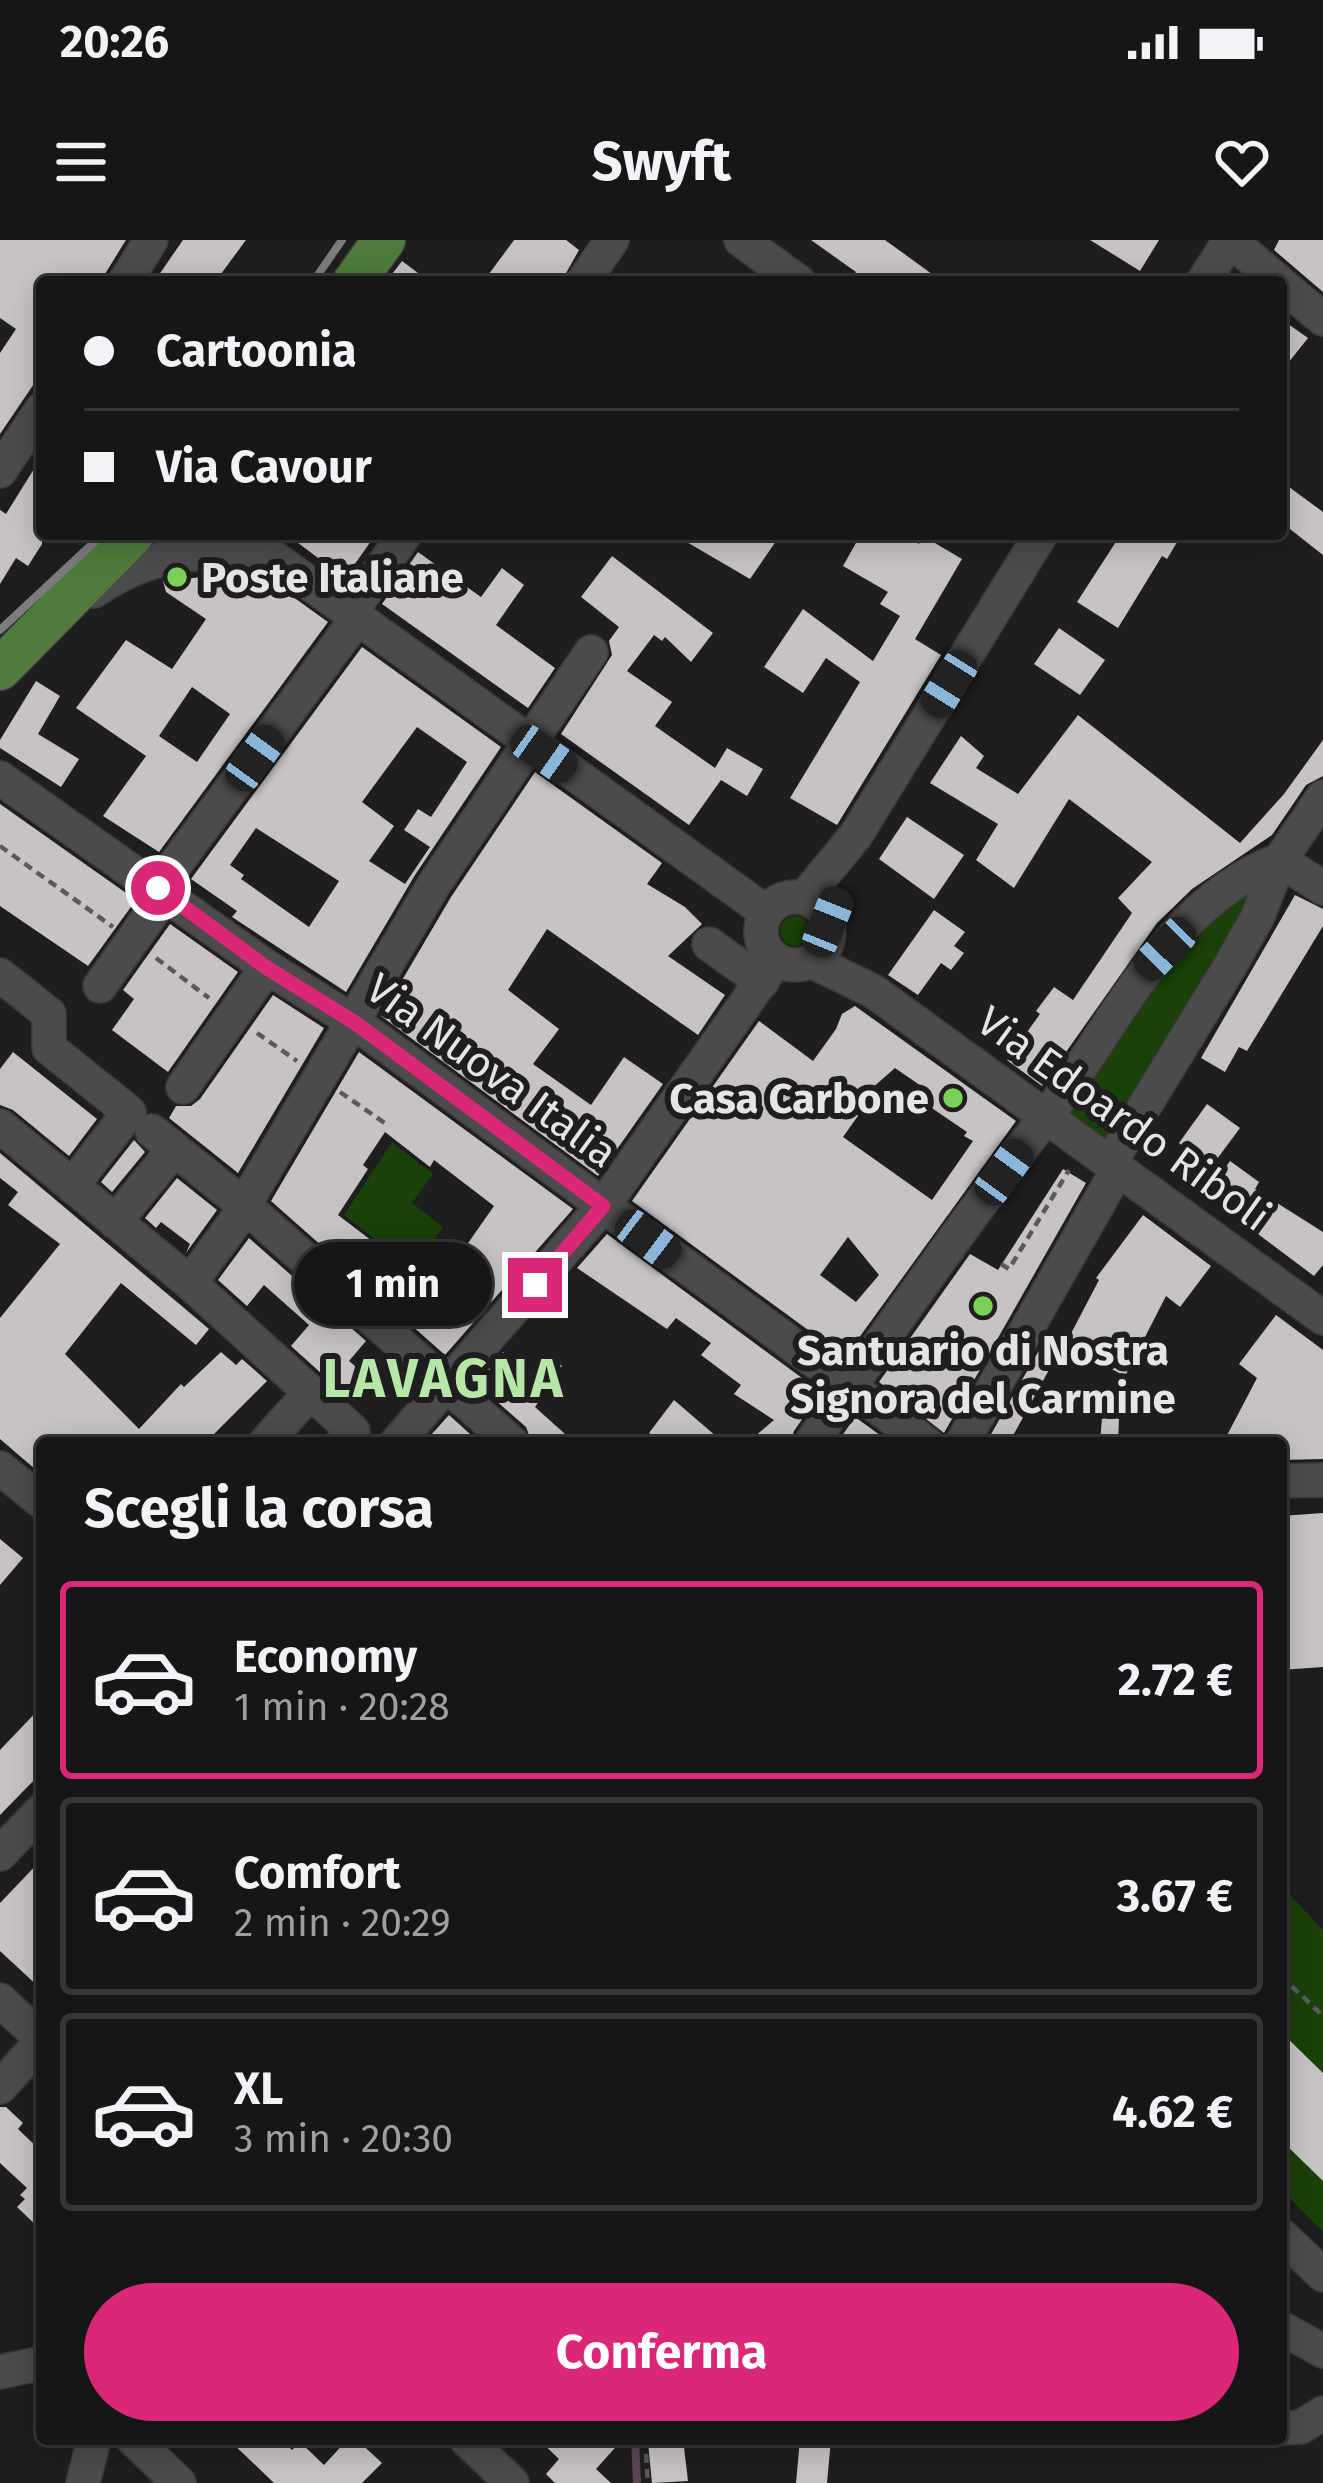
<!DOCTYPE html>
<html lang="it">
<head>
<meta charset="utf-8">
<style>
	body { margin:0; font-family:"Fira Sans",sans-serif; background:#201f20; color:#f1f3f6; height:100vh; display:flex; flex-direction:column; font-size:45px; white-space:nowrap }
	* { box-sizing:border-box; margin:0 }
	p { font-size:39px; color:#9e9fa1 }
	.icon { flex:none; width:66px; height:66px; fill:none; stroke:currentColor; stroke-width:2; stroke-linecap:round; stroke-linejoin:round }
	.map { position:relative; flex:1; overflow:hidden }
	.panel { position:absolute; left:36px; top:1197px; width:1251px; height:1008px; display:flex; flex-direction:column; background:#171617; border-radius:12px; box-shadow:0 6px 30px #0003,0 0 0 3px #363536 }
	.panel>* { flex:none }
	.top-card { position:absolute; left:36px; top:36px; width:1251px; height:264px; border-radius:12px; box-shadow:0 6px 30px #0003,0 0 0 3px #363536; display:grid; align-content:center; height:264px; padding:0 48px; background:#171617 }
	.end { position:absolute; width:54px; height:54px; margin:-27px; border:15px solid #db2777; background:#fff; box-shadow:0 0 0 6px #fff }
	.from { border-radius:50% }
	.bubble { position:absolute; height:84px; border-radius:42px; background:#171617; box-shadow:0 6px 30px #0003,0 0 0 3px #363536; font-size:39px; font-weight:700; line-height:84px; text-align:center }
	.car { position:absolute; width:36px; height:72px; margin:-36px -18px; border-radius:15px; box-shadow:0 0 9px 3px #0007; background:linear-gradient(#222 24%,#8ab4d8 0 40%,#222 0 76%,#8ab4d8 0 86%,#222 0) }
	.top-card b { display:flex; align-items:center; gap:42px; height:114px; font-size:45px }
	.top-card b+b { border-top:3px solid #363536 }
	.top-card i { width:30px; height:30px; background:#f1f3f6 }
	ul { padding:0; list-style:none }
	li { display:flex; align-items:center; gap:36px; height:198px; margin:0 24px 18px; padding:0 24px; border:6px solid #363536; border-radius:12px }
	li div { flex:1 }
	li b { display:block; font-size:45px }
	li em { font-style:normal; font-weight:700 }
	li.selected { border-color:#db2777 }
	li>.icon { width:108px; height:108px; stroke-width:1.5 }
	h2 { padding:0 48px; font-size:54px; line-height:144px }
	.action { display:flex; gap:24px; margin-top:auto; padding:24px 48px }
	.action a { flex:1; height:138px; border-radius:72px; background:#db2777; color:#fff; font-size:48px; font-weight:700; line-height:138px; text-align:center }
	.status { display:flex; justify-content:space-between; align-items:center; height:84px; padding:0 60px; background:#171617; direction:ltr }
	.status svg { height:33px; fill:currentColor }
	header { display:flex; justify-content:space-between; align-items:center; height:156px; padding:0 48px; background:#171617; font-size:54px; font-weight:700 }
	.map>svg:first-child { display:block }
</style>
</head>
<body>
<div class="status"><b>20:26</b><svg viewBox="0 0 49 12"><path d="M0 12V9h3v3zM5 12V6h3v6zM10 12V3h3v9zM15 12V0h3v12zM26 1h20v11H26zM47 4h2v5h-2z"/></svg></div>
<header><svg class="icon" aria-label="menu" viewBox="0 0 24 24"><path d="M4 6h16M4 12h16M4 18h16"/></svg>Swyft<svg class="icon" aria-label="heart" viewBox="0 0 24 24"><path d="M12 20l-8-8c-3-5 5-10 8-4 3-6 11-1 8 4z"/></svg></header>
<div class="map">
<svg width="1323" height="2243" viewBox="0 0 1323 2243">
	<rect width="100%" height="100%" fill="#1f1d1f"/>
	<!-- green -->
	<g fill="#1a4108">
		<path d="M 1272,628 L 1108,915 L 1056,877 L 1143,739 Z"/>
		<circle cx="795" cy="691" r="15"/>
		<path d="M 392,902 L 433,934 L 412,963 L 443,987 L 432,1002 L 465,1032 L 433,1069 L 423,1061 L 441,1036 L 405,1006 L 396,1016 L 344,975 Z"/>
		<path d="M 1281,1645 L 1323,1690 L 1323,1992 L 1281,1949 Z"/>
	</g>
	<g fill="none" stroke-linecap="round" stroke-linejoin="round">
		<!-- stream -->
		<path stroke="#5a4559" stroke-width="8" d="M 635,2199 L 637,2243"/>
	</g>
	<!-- building -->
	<g fill="#c6c2c6" fill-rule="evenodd">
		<path d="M 0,0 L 126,0 L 100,42 L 42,42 L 42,132 L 0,194 L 0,113 L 16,89 L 0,78 Z"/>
		<path d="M 183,0 L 246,0 L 215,42 L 154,42 Z"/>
		<path d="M 514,0 L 566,0 L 579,10 L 561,42 L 483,42 Z"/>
		<path d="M 811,0 L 885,0 L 943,42 L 849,42 L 856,32 Z"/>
		<path d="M 1090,0 L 1159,0 L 1140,31 Z"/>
		<path d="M 1279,0 L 1323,0 L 1323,52 L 1274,10 Z"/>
		<path d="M 402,21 L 430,42 L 386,42 Z"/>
		<path d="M 1281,79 L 1308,98 L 1281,132 Z"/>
		<path d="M 42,216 L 42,304 L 28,326 L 16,318 L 0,344 L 0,270 L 6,274 Z"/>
		<path d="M 1281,241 L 1323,272 L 1323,315 L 1281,282 Z"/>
		<path d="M 286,294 L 376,294 L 345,338 Z"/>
		<path d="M 673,294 L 781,294 L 750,339 Z"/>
		<path d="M 861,294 L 902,294 L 919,304 L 923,296 L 962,319 L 915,399 L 941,415 L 837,585 L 790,558 L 860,442 L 826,418 L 803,453 L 764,427 L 803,369 L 873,421 L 900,376 L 880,364 L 888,352 L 843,326 Z"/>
		<path d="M 1121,294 L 1182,294 L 1167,319 L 1162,316 L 1118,388 L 1077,362 Z"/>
		<path d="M 418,312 L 481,357 L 502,328 L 524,345 L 496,385 L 555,428 L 528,468 L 382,364 Z"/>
		<path d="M 612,316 L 713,393 L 691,422 L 665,397 L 662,401 L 654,395 L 627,431 L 672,462 L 655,486 L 715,528 L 727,508 L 763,529 L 747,556 L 721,540 L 689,585 L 561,494 L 612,415 L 609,401 L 619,387 L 581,357 Z"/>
		<path d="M 223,335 L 275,344 L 328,382 L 159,612 L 103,576 L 146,516 L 76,468 L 126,400 L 172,429 L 206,379 L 166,352 L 163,341 ZM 192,447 L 230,474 L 197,522 L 159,496 Z"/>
		<path d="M 1059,388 L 1105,420 L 1080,455 L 1034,424 Z"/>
		<path d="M 362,407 L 501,507 L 415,635 L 346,752 L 232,677 L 237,671 L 191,639 ZM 417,487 L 467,522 L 431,577 L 418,569 L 404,590 L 430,607 L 405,644 L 369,621 L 394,586 L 362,562 ZM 256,588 L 339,641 L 309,687 L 241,639 L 244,635 L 230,625 Z"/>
		<path d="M 36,441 L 60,456 L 38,494 L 79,519 L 61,547 L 0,508 L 0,500 Z"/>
		<path d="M 1078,475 L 1240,603 L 1284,554 L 1323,500 L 1323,536 L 1306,545 L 1272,595 L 1192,649 L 1157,683 L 1042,846 L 1007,820 L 1040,774 L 1036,771 L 1054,747 L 1073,760 L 1132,673 L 1118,658 L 1152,622 L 1069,559 L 1014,648 L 976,620 L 998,584 L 930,543 L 961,496 L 984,516 L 976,528 L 1018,554 Z"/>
		<path d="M 535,532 L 662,623 L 647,644 L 685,667 L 702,684 L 668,716 L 725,755 L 698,795 L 547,689 L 508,750 L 559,789 L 533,824 L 591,865 L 624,817 L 663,844 L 598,936 L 381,776 L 451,657 Z"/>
		<path d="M 0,564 L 136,660 L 88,726 L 0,666 Z"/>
		<path d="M 907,577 L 964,615 L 934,659 L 879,619 Z"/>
		<path d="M 1295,655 L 1323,669 L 1323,686 L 1247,811 L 1239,807 L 1225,832 L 1201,818 Z"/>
		<path d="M 934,670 L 965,692 L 954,706 L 964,713 L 951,730 L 941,723 L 918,755 L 888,735 Z"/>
		<path d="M 170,684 L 238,732 L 168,832 L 112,790 L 134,759 L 123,750 Z"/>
		<path d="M 273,755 L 324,788 L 238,933 L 169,878 L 176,866 L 191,866 L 200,859 Z"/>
		<path d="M 855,766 L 1016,881 L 845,1117 L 632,961 L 759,781 L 813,821 L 836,789 L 842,774 ZM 895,828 L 924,848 L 917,858 L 967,892 L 964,896 L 973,901 L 932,960 L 843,897 L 870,859 L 863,856 ZM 848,997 L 879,1035 L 856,1062 L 820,1035 Z"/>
		<path d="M 13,812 L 97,879 L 69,916 L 13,870 L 0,865 L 0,829 Z"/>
		<path d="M 359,812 L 573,969 L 445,1115 L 271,961 ZM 385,892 L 430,927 L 434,920 L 494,966 L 466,1006 L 485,1021 L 442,1073 L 439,1070 L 430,1076 L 377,1035 L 393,1017 L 338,975 L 368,929 L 363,925 Z"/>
		<path d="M 1207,864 L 1240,888 L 1211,927 L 1179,903 Z"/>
		<path d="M 134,900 L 145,912 L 112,952 L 101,942 Z"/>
		<path d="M 0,913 L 209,1089 L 196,1105 L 121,1043 L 65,1114 L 139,1189 L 181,1144 L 184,1147 L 221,1112 L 236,1125 L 242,1119 L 267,1141 L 205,1203 L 42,1203 L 42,1235 L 0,1199 L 0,1078 L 60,1004 L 8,965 L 18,952 L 0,938 Z"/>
		<path d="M 1230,921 L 1259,942 L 1255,949 L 1323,992 L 1323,1025 L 1314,1036 L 1206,955 Z"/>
		<path d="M 1063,929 L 1086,943 L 944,1193 L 879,1142 L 970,1014 L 998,1030 Z"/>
		<path d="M 177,938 L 217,970 L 186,1013 L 190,1004 L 161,982 L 156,988 L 145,978 Z"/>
		<path d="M 1143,975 L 1211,1026 L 1180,1067 L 1166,1056 L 1125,1136 L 1065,1105 L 1099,1040 L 1096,1038 Z"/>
		<path d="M 607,994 L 821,1152 L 794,1191 L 790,1203 L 747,1203 L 774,1180 L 734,1154 L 741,1145 L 701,1115 L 711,1103 L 676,1078 L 667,1089 L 577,1028 Z"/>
		<path d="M 249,998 L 366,1101 L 349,1121 L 362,1132 L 343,1153 L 291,1106 L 309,1085 L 264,1045 L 247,1066 L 218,1040 Z"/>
		<path d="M 1276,1075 L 1323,1110 L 1323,1219 L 1281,1220 L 1281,1203 L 1223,1203 L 1257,1138 L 1239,1124 Z"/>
		<path d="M 1046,1098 L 1062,1106 L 1009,1203 L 986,1203 Z"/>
		<path d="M 503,1112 L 530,1135 L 546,1114 L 562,1126 L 535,1167 L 575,1203 L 532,1203 L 526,1187 L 476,1143 Z"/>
		<path d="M 674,1160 L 724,1203 L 662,1203 L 649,1193 Z"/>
		<path d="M 449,1175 L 480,1203 L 440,1203 L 431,1195 Z"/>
		<path d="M 855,1177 L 891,1203 L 837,1203 Z"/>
		<path d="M 1102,1178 L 1119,1178 L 1118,1203 L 1100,1203 Z"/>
		<path d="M 1323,1273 L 1323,1427 L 1281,1430 L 1281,1276 Z"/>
		<path d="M 0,1299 L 23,1318 L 0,1345 Z"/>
		<path d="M 42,1466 L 42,1532 L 0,1575 L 0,1510 Z"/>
		<path d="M 42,1619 L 42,1750 L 0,1711 L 0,1663 Z"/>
		<path d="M 1281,1792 L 1323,1833 L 1323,1941 L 1281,1900 Z"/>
		<path d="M 0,1867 L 6,1867 L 23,1883 L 18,1889 L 42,1912 L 42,1991 L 17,1967 L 25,1959 L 20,1955 L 27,1948 L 0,1923 Z"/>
		<path d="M 228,2199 L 280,2199 L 292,2210 L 300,2202 L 324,2225 L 348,2199 L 356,2199 L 382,2223 L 362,2243 L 274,2243 Z"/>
		<path d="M 538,2199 L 623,2199 L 596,2229 L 611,2243 L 555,2243 L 546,2234 L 559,2219 Z"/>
		<path d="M 683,2199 L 688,2241 L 652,2243 L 648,2202 Z"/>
		<path d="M 800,2199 L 831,2199 L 827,2243 L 796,2243 Z"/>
	</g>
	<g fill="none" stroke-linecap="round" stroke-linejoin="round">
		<!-- minor casing -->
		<g stroke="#3a383a" stroke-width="36">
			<g id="minor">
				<path d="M 741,0 L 799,42"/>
				<path d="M 1230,0 L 1279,42"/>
				<path d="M 125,42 L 151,0"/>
				<path d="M 583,42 L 612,0"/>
				<path d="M 1203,42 L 1230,0"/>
				<path d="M 1281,44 L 1323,79"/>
				<path d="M 0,231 L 42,169"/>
				<path d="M 241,294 L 766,672"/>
				<path d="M 94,351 C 149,313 209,304 272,324"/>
				<path d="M 351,372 L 405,294"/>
				<path d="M 0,538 L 267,727 L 354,782 L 926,1203"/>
				<path d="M 1280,620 L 1323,648"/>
				<path d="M 158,648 L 358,377"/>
				<circle cx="795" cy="691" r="34"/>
				<path d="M 804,658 L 856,595 L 1041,294"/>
				<path d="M 709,704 L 762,742"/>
				<path d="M 811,721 L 873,751 L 1323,1078"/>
				<path d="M 0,735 L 49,774 L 49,808 L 129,872 L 72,946"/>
				<path d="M 100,746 L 166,653"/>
				<path d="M 183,847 L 267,727"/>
				<path d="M 0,886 L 190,1043 L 353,1191 L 342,1203"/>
				<path d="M 152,891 L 244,965 L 512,1203"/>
				<path d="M 1110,923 L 1230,726 L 1257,678 L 1280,620 L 1323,557"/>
				<path d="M 244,965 L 433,646 L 591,412"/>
				<path d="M 115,982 L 174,909"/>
				<path d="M 190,1043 L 246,967"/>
				<path d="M 265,1203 L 310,1153"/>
				<path d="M 396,1203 L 603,966 L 776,720"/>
				<path d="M 811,1203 C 887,1093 963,984 1045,878 C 1114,789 1166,662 1280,620"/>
				<path d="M 962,1203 L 1118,929"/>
				<path d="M 0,1228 L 42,1262"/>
				<path d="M 1281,1241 L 1323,1240"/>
				<path d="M 0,1614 L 42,1570"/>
				<path d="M 0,1760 L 42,1799"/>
				<path d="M 0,1847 L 42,1801"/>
				<path d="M 1281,1995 L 1323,2035"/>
				<path d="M 1281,2088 L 1323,2111"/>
				<path d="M 0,2132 L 42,2123"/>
				<path d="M 1281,2188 L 1301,2187 L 1323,2173"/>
				<path d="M 133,2199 L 179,2243"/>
				<path d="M 466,2199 L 512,2243"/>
				<path d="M 83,2243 L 94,2199"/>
			</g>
		</g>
		<!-- major casing -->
		<g stroke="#3a383a" stroke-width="45">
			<g id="major">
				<path d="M 354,42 L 384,0"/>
				<path d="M 0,429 L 133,294"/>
			</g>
		</g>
		<!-- path -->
		<g stroke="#5b5a5b" stroke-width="4.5" stroke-dasharray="9 6" stroke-linecap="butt">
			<path d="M 0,606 L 113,687"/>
			<path d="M 156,718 L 209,758"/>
			<path d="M 257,793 L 297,821"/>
			<path d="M 340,852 L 389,886"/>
			<path d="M 1001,1024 L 1009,1029 L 1069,930"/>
			<path d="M 1281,1736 L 1323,1776"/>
			<path d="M 645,2199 L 648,2243"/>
		</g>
		<!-- minor -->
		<use href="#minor" stroke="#4d4a4c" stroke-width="33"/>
		<!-- major -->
		<use href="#major" stroke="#4f7c3c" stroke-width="42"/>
		<!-- rail -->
		<g stroke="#7d7c7d" stroke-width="8">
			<path d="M 313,42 L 342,0"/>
			<path d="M 0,390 L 103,294"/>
		</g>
	</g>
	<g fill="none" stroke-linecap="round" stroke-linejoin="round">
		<!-- route -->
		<path stroke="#db2777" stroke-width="15" d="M 158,648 L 267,728 L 354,782 L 603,966 L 535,1045"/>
	</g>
	<!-- markers -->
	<g fill="#79d157" stroke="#1f1d1f" stroke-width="4.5">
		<circle cx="177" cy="337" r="12"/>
		<circle cx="953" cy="858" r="12"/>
		<circle cx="983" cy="1066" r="12"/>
	</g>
	<g text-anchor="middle" stroke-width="12" stroke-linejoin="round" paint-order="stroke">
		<!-- poi labels -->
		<g font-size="42" font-weight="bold" fill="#e6e5e6" stroke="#1f1d1f" text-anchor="start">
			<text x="201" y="352">Poste Italiane</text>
			<text x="929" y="873" text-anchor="end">Casa Carbone</text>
			<text x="983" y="1125" text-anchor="middle">Santuario di Nostra<tspan x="983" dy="48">Signora del Carmine</tspan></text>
		</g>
		<!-- street labels -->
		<g font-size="42" fill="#e6e5e6" stroke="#1f1d1f">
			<text transform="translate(492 830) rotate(36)" y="15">Via Nuova Italia</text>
			<text transform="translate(1124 878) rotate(36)" y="15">Via Edoardo Riboli</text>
		</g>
		<!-- district labels -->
		<g font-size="54" font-weight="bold" letter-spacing="3" fill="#b7e7a7" stroke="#1f1d1f">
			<text x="444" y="1157">LAVAGNA</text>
		</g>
	</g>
</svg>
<i class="end from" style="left:158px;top:648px"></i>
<i class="end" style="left:535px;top:1045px"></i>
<div class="bubble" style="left:294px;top:1002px;width:198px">1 min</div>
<i class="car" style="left:949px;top:444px;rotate:212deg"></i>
<i class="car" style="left:544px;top:514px;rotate:125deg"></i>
<i class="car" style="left:255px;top:518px;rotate:36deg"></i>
<i class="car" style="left:828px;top:682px;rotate:22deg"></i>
<i class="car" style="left:1165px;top:709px;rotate:224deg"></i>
<i class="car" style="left:1004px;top:932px;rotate:36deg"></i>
<i class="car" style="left:648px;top:999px;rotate:127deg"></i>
<div class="top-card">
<b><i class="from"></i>Cartoonia</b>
<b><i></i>Via Cavour</b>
</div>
<section class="panel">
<h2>Scegli la corsa</h2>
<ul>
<li class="selected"><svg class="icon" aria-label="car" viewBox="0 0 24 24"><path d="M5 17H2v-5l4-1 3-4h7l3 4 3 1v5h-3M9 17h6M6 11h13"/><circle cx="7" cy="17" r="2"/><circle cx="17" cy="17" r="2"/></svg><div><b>Economy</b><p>1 min · 20:28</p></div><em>2.72 €</em></li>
<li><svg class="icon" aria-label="car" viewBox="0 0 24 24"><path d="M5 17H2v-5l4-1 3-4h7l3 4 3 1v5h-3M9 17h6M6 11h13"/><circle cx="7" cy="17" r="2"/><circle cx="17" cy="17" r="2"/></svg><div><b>Comfort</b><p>2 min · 20:29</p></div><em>3.67 €</em></li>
<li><svg class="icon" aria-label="car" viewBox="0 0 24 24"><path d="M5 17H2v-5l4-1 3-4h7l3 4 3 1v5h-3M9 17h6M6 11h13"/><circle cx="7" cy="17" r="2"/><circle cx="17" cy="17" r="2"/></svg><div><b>XL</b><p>3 min · 20:30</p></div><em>4.62 €</em></li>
</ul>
<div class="action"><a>Conferma</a></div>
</section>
</div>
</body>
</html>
